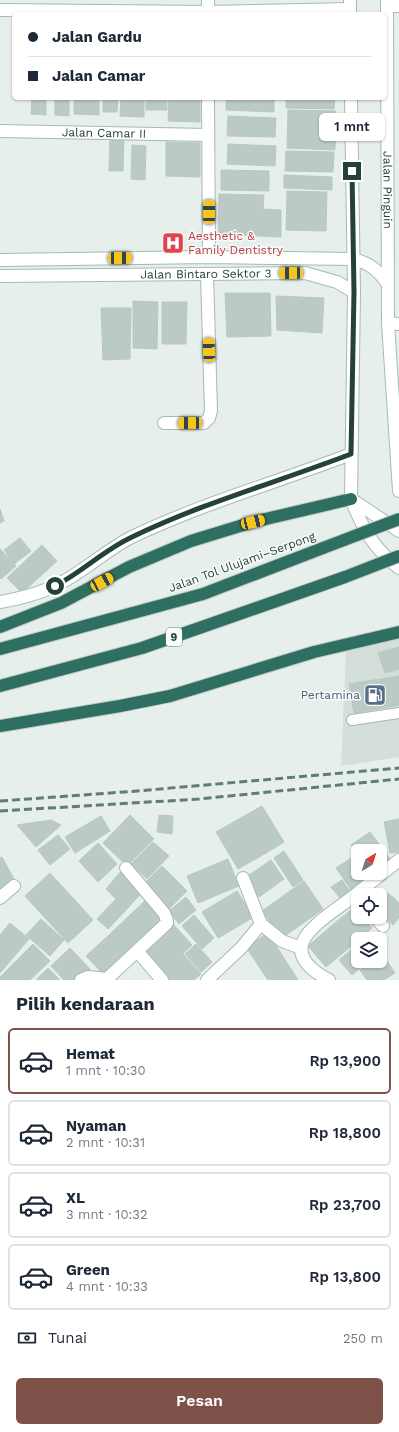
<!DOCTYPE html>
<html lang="id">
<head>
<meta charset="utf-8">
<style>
	body { margin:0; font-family:"Work Sans",sans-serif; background:#f6f6f7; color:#1f2937; height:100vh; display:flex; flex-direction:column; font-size:15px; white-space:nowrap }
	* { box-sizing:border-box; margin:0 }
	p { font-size:13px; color:#747a83 }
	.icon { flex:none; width:22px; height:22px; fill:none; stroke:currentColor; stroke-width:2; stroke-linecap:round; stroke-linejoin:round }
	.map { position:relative; height:980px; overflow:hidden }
	.panel { display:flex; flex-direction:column; background:#fff; flex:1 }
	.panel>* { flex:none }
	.banner { position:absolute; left:12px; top:12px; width:375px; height:88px; border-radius:6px; box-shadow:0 1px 3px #0004; display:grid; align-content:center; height:88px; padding:0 16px; background:#fff }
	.needle { width:26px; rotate:38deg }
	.buttons { position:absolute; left:351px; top:844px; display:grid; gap:8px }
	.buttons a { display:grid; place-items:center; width:36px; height:36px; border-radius:6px; background:#fff; box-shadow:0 1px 3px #0004; font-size:20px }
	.end { position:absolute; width:18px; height:18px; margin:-9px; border:5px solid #24423a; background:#fff; box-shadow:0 0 0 2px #fff }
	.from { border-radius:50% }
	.bubble { position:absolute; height:28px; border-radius:6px; background:#fff; box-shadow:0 1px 3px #0004; font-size:13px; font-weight:600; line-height:28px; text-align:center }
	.car { position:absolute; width:12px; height:24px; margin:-12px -6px; border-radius:5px; box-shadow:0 0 3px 1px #0007; background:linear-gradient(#f5c518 24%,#345 0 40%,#f5c518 0 76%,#345 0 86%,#f5c518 0) }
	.banner b { display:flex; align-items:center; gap:14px; height:38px; font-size:15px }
	.banner b+b { border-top:1px solid #e0e1e3 }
	.banner i { width:10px; height:10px; background:#1f2937 }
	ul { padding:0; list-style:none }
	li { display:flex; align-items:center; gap:12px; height:66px; margin:0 8px 6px; padding:0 8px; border:2px solid #e0e1e3; border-radius:6px }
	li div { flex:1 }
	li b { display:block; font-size:15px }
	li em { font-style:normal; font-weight:600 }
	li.selected { border-color:#7f5249 }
	li>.icon { width:36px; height:36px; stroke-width:1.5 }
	h2 { padding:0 16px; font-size:18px; line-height:48px }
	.pay { display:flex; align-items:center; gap:10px; height:44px; padding:0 16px; font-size:15px }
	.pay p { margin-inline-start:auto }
	.button { display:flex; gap:8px; margin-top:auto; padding:8px 16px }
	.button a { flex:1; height:46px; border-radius:6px; background:#7f5249; color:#fff; font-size:16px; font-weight:600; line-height:46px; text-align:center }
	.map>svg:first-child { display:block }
</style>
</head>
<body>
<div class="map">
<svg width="399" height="980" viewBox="0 0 399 980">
	<rect width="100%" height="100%" fill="#e6efeb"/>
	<!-- built -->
	<path fill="#d4dfda" d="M 399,626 L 399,757 L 341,766 L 346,652 Z"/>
	<!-- building -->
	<g fill="#bbcac4" stroke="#b8c9c2">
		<path d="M 32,98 L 46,98 L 46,115 L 31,114 Z"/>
		<path d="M 55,98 L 69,98 L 69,116 L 55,115 Z"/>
		<path d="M 74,98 L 99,98 L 99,115 L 74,114 Z"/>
		<path d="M 103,98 L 118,98 L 117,112 L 103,112 Z"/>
		<path d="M 121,98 L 144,98 L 144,117 L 120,116 Z"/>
		<rect x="146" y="98" width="21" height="12"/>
		<path d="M 169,98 L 200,98 L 200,122 L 168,121 Z"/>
		<path d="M 226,98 L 274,98 L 274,112 L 226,110 Z"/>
		<path d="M 286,98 L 335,98 L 334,109 L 286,108 Z"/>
		<path d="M 288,110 L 336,111 L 335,150 L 287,148 Z"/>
		<path d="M 228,116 L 276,118 L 275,137 L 227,136 Z"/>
		<path d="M 110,137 L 124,137 L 123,171 L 109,171 Z"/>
		<path d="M 166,142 L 200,143 L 200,177 L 166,176 Z"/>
		<path d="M 228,144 L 276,146 L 275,166 L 227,164 Z"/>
		<path d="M 132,145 L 146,146 L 145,180 L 131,179 Z"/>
		<path d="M 286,151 L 334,152 L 333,172 L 285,171 Z"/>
		<path d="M 221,170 L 269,171 L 269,191 L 221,190 Z"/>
		<path d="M 284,175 L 332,177 L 332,190 L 284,188 Z"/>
		<path d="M 287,191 L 327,192 L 326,231 L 286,230 Z"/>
		<path d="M 219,194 L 264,195 L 263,209 L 281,210 L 281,237 L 218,234 Z"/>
		<path d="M 225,293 L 270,293 L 271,336 L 227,337 Z"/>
		<path d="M 276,296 L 324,298 L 322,333 L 277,330 Z"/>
		<path d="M 133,301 L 158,302 L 157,349 L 133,348 Z"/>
		<path d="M 162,302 L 187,302 L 186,344 L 162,344 Z"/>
		<path d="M 101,308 L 131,308 L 130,359 L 103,360 Z"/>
		<path d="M 0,509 L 4,521 L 0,523 Z"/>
		<path d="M 20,538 L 31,551 L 14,564 L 4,550 Z"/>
		<path d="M 42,545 L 57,561 L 22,593 L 7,578 Z"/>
		<path d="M 0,549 L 16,566 L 1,579 L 0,578 Z"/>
		<path d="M 399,647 L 399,669 L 385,673 L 378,653 Z"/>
		<path d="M 399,676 L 399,705 L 354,713 L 349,684 Z"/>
		<path d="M 262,806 L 284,842 L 261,856 L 239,819 Z"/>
		<path d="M 130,815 L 154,839 L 127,866 L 103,843 Z"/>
		<path d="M 159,815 L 173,816 L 172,834 L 157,832 Z"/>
		<path d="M 101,816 L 110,831 L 75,853 L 65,837 Z"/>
		<path d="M 239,819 L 261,856 L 238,869 L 216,832 Z"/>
		<path d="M 399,819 L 399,852 L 390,853 L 384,822 Z"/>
		<path d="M 51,820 L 61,825 L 36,847 L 17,825 Z"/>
		<path d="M 370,832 L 391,860 L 380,868 L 380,851 L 358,851 L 358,854 L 351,845 Z"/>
		<path d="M 58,835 L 70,849 L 50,865 L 38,850 Z"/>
		<path d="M 153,842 L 169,856 L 147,879 L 131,864 Z"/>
		<path d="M 98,843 L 117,864 L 98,882 L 79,861 Z"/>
		<path d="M 284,851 L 303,880 L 293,887 L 274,858 Z"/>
		<path d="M 2,857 L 15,881 L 0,889 L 0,858 Z"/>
		<path d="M 351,858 L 358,868 L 358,873 L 362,873 L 367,880 L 352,891 L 336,868 Z"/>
		<path d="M 228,859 L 239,886 L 198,903 L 187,876 Z"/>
		<path d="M 271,860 L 284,879 L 259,897 L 245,878 Z"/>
		<path d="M 162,866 L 174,878 L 156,896 L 144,884 Z"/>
		<path d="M 122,870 L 133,880 L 116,899 L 106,889 Z"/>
		<path d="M 50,873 L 93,920 L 68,943 L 25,896 Z"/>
		<path d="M 174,878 L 187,891 L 169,909 L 156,896 Z"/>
		<path d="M 133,880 L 144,890 L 127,909 L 116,899 Z"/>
		<path d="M 342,880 L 350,891 L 340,898 L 331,887 Z"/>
		<path d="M 304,881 L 323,909 L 282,938 L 262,911 Z"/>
		<path d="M 382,889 L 394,898 L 381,914 L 380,895 L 377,895 Z"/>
		<path d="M 237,891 L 254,917 L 218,938 L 202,912 Z"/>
		<path d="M 186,897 L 196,910 L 179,924 L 169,911 Z"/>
		<path d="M 394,898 L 399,903 L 399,918 L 393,925 L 381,914 Z"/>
		<path d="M 116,899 L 127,909 L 108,929 L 97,919 Z"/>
		<path d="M 147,899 L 167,920 L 150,936 L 130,915 Z"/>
		<path d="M 355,907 L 358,911 L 358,917 L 363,917 L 372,928 L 355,943 L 337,921 Z"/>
		<path d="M 130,915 L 150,936 L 129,956 L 109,935 Z"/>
		<path d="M 194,915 L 214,938 L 202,949 L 182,926 Z"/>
		<path d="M 41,919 L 64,940 L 50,956 L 26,935 Z"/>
		<path d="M 337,921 L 355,943 L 326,967 L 308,946 Z"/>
		<path d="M 10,923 L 29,939 L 0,973 L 0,935 Z"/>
		<path d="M 174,925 L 192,945 L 163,972 L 145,952 Z"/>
		<path d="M 268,933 L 298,980 L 268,980 L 246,947 Z"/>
		<path d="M 109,935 L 129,956 L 106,977 L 86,956 Z"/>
		<path d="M 33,944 L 50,961 L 30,980 L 0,980 L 0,977 Z"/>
		<path d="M 196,944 L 212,962 L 201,972 L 185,954 Z"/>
		<path d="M 358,944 L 358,961 L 368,961 L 352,975 L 339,960 Z"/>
		<path d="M 70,948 L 90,969 L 79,980 L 64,980 L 51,966 Z"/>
		<path d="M 183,954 L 201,974 L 194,980 L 170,980 L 163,972 Z"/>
		<path d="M 383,955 L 395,973 L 384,980 L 367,980 L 360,970 L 374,961 L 380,961 L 380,957 Z"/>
		<path d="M 48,968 L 60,980 L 36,980 Z"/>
	</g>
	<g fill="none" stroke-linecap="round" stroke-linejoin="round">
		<!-- lane casing -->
		<g stroke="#a8b8b2" stroke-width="12">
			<path id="lane" d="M 352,720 L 399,713"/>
		</g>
		<!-- street casing -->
		<g stroke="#a8b8b2" stroke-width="14">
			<g id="street">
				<path d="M 387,6 L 399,6"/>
				<path d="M 0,10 L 208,12 L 350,9"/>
				<path d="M 208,14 L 208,0"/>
				<path d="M 208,98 L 209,257"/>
				<path id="s1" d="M 0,131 L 208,135"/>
				<path d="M 388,323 L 399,324"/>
				<path d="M 164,423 L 204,423 L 209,418 L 211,411 L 207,274"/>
				<path d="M 0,602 C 23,598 46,592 66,580 C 89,567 108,549 132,537 C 203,503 278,482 351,454"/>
				<path d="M 243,878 L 261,924 L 282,941 L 301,948"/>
				<path d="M 355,895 L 399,860"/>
				<path d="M 0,898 L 14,886"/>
				<path d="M 375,917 L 383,926"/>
				<path d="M 138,952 L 162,980"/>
				<path d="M 81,980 L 88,977 L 107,979 L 167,923 L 167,920 L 164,913 L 126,868"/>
				<path d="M 207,980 L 241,948 L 261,924"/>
				<path d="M 329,980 C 267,947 324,920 355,895 L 358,898"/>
			</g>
		</g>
		<!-- secondary casing -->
		<g stroke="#a4bbb3" stroke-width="14">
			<g id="secondary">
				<path d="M 350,0 L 350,14"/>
				<path id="s2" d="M 387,0 L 388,323 L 399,491"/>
				<path d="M 351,98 L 354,292 L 351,499 C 363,529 373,548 399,568"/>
				<path d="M 0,260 L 209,257 L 353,259 C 369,263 378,270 387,283"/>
				<path id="s3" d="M 0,276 L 305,273 L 337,282 L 354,292"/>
				<path d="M 351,499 L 399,531"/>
			</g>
		</g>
		<!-- highway casing -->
		<g stroke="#c2cac8" stroke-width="14">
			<g id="highway">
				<path d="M 0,627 L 61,603 L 129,567 L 191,541 L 253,522 L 351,499"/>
				<path d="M 0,649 L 203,594 L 323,548"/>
				<path d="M 0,686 L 142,648 L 345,577"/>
				<path d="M 0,726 L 120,706 L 170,696 L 314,652 L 399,632"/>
			</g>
		</g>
		<!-- lane -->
		<use href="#lane" stroke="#fff" stroke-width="10"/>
		<!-- street -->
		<use href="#street" stroke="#fff" stroke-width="12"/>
		<!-- secondary -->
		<use href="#secondary" stroke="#fff" stroke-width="12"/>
		<!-- highway -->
		<use href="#highway" stroke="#2f6f62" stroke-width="12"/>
		<!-- rail -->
		<g stroke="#5f7d75" stroke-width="3" stroke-dasharray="8 4" stroke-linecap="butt">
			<path d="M 0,801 L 137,791 L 399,768"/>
			<path d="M 0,811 L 199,799 L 399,779"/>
		</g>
		<!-- highway-bridge casing -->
		<g stroke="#c2cac8" stroke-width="14" stroke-linecap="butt">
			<g id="highway-bridge">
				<path d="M 323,548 L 399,519"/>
				<path d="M 345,577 L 399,556"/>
			</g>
		</g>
		<!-- highway-bridge -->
		<use href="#highway-bridge" stroke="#2f6f62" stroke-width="12"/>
	</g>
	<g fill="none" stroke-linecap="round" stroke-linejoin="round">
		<!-- route -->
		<path stroke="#24423a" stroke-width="5" d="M 55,586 C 82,572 104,550 132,537 C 202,503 278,482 351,454 L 354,292 L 352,171"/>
	</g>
	<!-- icons -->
	<defs>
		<g id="hospital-square" transform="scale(1.15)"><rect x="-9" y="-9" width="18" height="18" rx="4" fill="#e0444e" stroke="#f7fbf9"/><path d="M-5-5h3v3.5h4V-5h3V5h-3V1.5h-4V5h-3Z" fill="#fff"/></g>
		<g id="fuel-square" transform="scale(1.15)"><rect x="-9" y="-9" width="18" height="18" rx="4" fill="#5c6f8a" stroke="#f7fbf9"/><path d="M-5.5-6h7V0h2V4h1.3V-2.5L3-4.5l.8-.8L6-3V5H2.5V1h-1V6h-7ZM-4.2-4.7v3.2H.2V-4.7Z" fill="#fff"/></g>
	</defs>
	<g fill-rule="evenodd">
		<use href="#hospital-square" x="173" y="243"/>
		<use href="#fuel-square" x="375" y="695"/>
	</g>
	<g text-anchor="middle" stroke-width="3" stroke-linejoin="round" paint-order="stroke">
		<!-- shield labels -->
		<rect fill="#f7fbf9" stroke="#637a73" stroke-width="1" x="166" y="628" width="16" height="18" rx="3"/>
		<g font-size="11" font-weight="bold" fill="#24423a">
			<text x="174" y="641">9</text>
		</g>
		<!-- street labels -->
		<g font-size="12" fill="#24423a" stroke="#f7fbf9">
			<text dy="4" stroke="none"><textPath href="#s1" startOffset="104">Jalan Camar II</textPath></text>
			<text dy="4" stroke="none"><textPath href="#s2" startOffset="190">Jalan Pinguin</textPath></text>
			<text dy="4" stroke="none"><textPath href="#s3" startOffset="206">Jalan Bintaro Sektor 3</textPath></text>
			<text transform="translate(242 562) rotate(-20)" y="4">Jalan Tol Ulujami–Serpong</text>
		</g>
		<!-- health labels -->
		<g font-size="12" fill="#be3a42" stroke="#f7fbf9" text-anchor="start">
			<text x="188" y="240">Aesthetic &amp;<tspan x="188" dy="14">Family Dentistry</tspan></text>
		</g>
		<!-- service labels -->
		<g font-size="12" fill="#4e5e75" stroke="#f7fbf9" text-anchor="end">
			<text x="360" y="699">Pertamina</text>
		</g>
	</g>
</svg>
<div class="buttons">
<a><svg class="needle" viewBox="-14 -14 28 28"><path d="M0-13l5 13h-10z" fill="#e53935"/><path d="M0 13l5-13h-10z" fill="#747a83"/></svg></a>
<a><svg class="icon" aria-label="locate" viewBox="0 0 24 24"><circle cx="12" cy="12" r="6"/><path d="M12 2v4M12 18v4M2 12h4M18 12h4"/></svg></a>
<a><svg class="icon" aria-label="layers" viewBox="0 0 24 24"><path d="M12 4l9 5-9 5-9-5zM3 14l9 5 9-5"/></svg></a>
</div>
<i class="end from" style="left:55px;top:586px"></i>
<i class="end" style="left:352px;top:171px"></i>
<div class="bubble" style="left:319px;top:113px;width:66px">1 mnt</div>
<i class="car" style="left:209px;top:212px;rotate:0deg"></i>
<i class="car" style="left:120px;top:258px;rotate:89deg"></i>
<i class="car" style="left:291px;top:273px;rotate:270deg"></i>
<i class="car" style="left:209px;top:350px;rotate:358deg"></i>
<i class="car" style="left:190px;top:423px;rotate:269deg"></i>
<i class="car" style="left:253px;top:522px;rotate:77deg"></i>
<i class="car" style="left:102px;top:582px;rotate:62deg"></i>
<div class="banner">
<b><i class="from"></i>Jalan Gardu</b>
<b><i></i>Jalan Camar</b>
</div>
</div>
<section class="panel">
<h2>Pilih kendaraan</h2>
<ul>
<li class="selected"><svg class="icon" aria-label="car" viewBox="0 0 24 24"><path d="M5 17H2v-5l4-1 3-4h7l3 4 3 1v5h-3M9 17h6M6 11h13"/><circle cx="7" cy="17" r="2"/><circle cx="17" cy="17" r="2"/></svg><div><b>Hemat</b><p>1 mnt · 10:30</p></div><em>Rp 13,900</em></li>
<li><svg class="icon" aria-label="car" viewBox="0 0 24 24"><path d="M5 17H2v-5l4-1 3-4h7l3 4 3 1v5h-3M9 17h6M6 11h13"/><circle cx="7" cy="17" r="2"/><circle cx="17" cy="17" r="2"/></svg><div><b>Nyaman</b><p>2 mnt · 10:31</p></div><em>Rp 18,800</em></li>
<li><svg class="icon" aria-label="car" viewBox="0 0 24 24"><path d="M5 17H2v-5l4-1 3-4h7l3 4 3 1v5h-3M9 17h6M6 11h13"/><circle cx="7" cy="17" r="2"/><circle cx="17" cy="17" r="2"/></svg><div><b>XL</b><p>3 mnt · 10:32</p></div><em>Rp 23,700</em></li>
<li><svg class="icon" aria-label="car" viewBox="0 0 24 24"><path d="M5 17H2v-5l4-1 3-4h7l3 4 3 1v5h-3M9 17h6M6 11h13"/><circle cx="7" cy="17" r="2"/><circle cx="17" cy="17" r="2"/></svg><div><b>Green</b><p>4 mnt · 10:33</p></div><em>Rp 13,800</em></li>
</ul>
<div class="pay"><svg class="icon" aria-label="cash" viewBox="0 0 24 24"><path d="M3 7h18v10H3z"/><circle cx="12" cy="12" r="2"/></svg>Tunai<p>250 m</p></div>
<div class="button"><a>Pesan</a></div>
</section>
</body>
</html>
